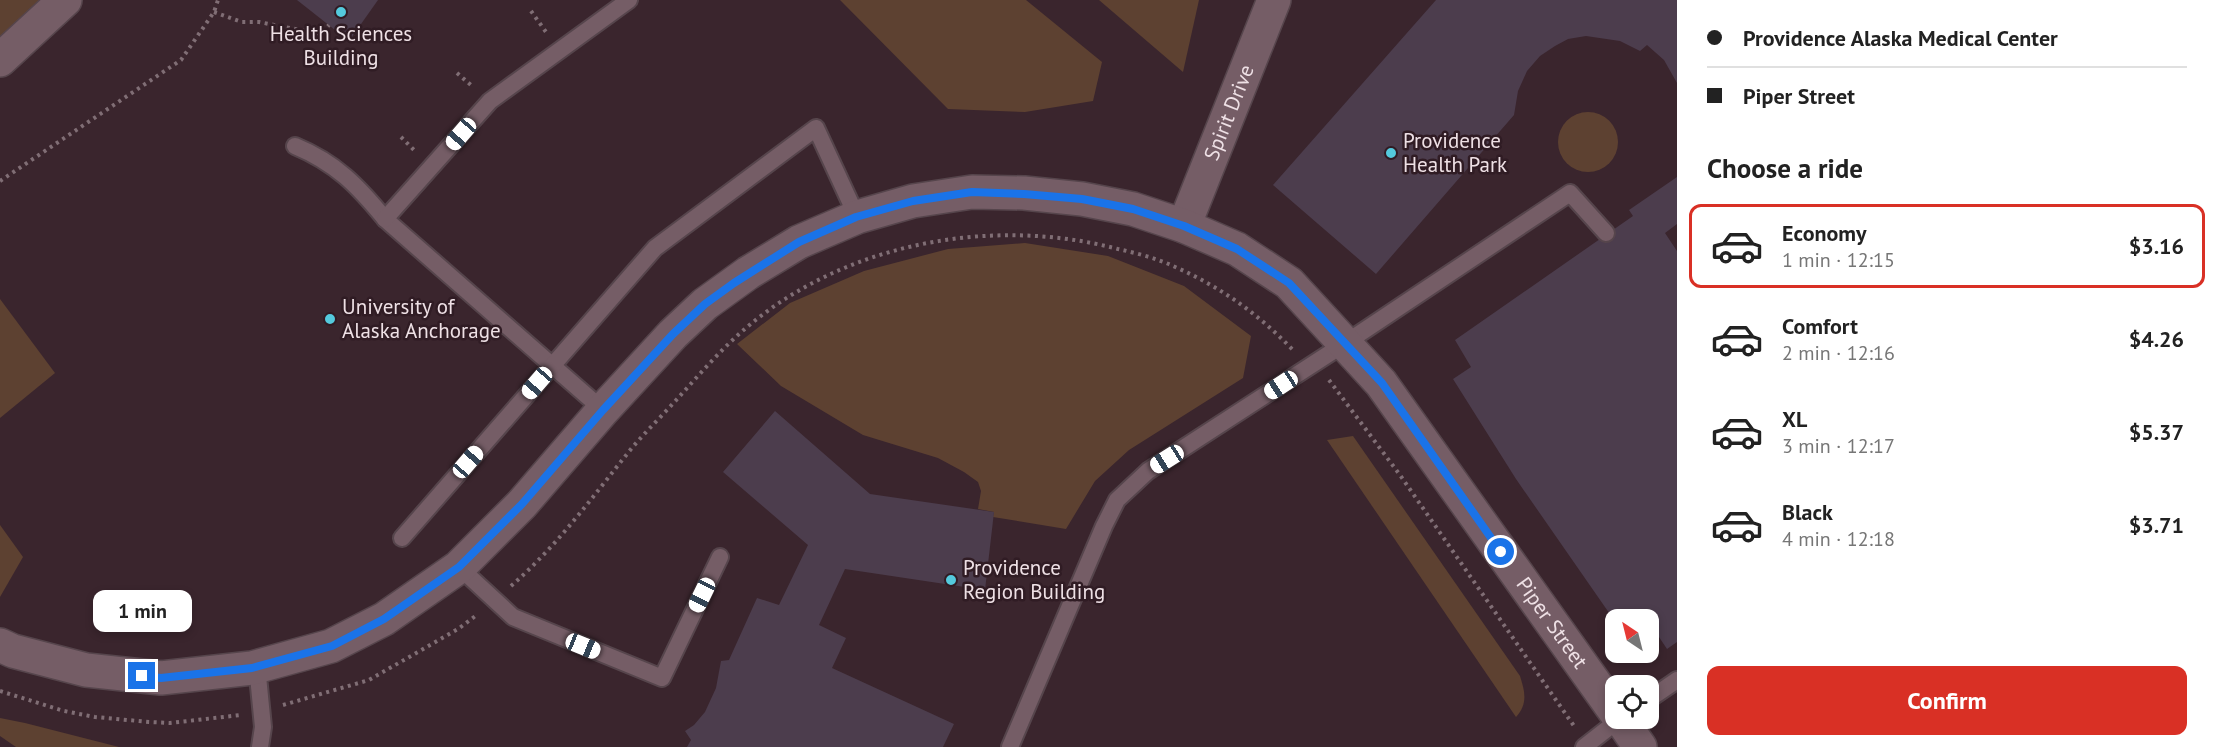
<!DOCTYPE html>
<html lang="en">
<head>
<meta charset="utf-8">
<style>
	body { margin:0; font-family:"PT Sans",sans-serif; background:#f2f2f2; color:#222; height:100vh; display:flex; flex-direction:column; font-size:22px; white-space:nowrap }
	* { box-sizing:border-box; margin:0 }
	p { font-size:20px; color:#767676 }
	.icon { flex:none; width:33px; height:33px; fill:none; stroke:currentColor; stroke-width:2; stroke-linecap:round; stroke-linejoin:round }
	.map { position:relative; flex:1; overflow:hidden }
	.sheet { display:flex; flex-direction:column; background:#fff; width:540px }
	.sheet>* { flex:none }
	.guide { display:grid; align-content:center; height:132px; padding:0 30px; background:#fff }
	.needle { width:39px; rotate:325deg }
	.tools { position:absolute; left:1605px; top:609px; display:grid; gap:12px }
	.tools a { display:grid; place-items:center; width:54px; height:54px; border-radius:12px; background:#fff; box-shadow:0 3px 9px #0003; font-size:30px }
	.end { position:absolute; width:27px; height:27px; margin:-14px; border:8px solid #1a73e8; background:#fff; box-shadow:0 0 0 3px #fff }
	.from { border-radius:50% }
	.bubble { position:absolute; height:42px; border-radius:12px; background:#fff; box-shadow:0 3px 9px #0003; font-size:20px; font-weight:600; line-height:42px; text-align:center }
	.car { position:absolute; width:18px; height:36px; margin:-18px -9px; border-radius:8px; box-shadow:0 0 4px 2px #0007; background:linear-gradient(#fff 24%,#345 0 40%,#fff 0 76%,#345 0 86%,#fff 0) }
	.guide b { display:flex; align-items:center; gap:21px; height:57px; font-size:22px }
	.guide b+b { border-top:2px solid #e0e0e0 }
	.guide i { width:15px; height:15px; background:#222 }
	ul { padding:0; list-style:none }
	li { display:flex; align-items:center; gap:18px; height:84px; margin:0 12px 9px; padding:0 18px; border:3px solid transparent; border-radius:12px }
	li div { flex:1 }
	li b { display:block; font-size:22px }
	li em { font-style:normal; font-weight:600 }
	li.current { border-color:#d93025 }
	li>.icon { width:54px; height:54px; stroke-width:1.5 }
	h2 { padding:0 30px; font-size:27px; line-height:72px }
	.action { display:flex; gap:12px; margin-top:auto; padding:12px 30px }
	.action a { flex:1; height:69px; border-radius:12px; background:#d93025; color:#fff; font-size:24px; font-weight:600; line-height:69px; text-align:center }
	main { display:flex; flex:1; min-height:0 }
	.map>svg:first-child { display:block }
</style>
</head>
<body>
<main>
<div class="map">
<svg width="1677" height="747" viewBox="0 0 1677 747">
	<rect width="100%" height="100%" fill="#3a252d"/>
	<!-- green -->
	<g fill="#5d4131">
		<path d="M 0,0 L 40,0 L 0,39 Z"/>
		<path d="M 840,0 L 1026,0 L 1102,62 L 1093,101 L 1025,112 L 948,109 Z"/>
		<path d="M 1099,0 L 1199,0 L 1183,72 Z"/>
		<circle cx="1588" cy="142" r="30"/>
		<path d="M 1025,243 L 1108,256 L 1184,286 L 1251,336 L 1243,378 L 1129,450 L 1095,481 L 1066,529 L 993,517 L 994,512 L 978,509 L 981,491 L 978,482 L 964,472 L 938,458 L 863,435 L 781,386 L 737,344 L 790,303 L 864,271 L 948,249 Z"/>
		<path d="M 0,299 L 55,373 L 0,418 Z"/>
		<path d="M 1353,436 L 1520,676 C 1525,692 1528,704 1516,717 L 1327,440 Z"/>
		<path d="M 0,525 L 23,557 L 0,597 Z"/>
		<path d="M 0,718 L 25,723 L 119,747 L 16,747 L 0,736 Z"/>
	</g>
	<!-- building -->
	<g fill="#4c3d4d">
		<path d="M 297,0 L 378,0 L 349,41 Z"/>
		<path d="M 1436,0 L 1677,0 L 1677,83 L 1664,60 L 1647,45 L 1640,51 L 1620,41 L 1586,36 L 1568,39 L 1555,46 L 1540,56 L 1527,71 L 1518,91 L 1514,115 L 1376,274 L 1273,185 Z"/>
		<path d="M 1677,177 L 1677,224 L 1665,233 L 1677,251 L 1677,642 L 1667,649 L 1657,634 L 1648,640 L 1648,620 L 1614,620 L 1516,479 L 1453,379 L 1471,367 L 1455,340 L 1633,216 L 1629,210 Z"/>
		<path d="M 775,411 L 870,494 L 994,512 L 985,590 L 845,569 L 819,625 L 846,638 L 832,668 L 954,724 L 943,747 L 687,747 L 691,740 L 685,731 L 694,725 L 705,712 L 716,688 L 721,661 L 729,660 L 757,598 L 779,605 L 808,545 L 723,472 Z"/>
	</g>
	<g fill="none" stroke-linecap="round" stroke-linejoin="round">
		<!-- lane casing -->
		<g stroke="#56454c" stroke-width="20">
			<g id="lane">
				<path d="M 295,146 C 336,163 358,186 385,219 L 603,410"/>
				<path d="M 385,219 L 490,101 L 629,0"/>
				<path d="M 402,538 L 655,248 L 816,128 L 857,217"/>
				<path d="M 459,567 L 513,617 L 662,678 L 720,557"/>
				<path d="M 257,666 L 263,727 L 260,747"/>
				<path d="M 1648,700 L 1677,680"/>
				<path d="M 1010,747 L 1104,526 L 1117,500 L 1148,471 L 1344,344 L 1570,193 L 1606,233"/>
				<path d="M 1584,747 L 1621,718"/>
			</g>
		</g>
		<!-- street casing -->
		<g stroke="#56454c" stroke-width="36">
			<g id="street">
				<path id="s1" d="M 1184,226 L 1274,0"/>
			</g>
		</g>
		<!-- secondary casing -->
		<g stroke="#56454c" stroke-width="36">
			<g id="secondary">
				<path d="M 0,60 L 65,0"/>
				<path id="s2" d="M 0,645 L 13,651 L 86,670 L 161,678 L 252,668 L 331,646 L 384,619 L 459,567 L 522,504 L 603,410 L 673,334 L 705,304 L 748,273 L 799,242 L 857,217 L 913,201 L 972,192 L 1024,193 L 1082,199 L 1133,209 L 1184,226 L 1237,249 L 1289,283 L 1381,383 L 1616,713"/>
				<path d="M 1620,718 L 1640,747"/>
			</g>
		</g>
		<!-- path -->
		<g stroke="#806e75" stroke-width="4" stroke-dasharray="3 4.5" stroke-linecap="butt">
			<path d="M 531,11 L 546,32"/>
			<path d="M 214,12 L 242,22 L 259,22 L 321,34 L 329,25"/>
			<path d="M 457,73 L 472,86"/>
			<path d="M 401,137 L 415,151"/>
			<path d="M 0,181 L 181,60 L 214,12 L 218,0"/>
			<path d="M 1329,380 L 1400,475 L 1574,726"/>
			<path d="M 511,586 C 556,547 591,499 627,454 C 643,434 662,416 679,397 C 698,376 717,354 738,335 C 838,244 989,215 1118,249 C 1136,253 1156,258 1173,266 C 1221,287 1257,313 1293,350"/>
			<path d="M 0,691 L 64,711 L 95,717 L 149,722 L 170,723 L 241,715"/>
			<path d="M 283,705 L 369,680 L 458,629 L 478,614"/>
		</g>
		<!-- lane -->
		<use href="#lane" stroke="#755d66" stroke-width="16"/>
		<!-- street -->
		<use href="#street" stroke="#755d66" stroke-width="33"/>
		<!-- secondary -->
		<use href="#secondary" stroke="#755d66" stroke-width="33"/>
	</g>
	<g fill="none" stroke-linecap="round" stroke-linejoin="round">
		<!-- route -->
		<path stroke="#1a73e8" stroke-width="8" d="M 142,676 L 161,678 L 252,668 L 332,646 L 384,619 L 459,567 L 522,504 L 603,410 L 673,334 L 705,304 L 734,283 L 799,242 L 856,217 L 913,201 L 972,192 L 1024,194 L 1082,199 L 1133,209 L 1184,226 L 1237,249 L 1289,283 L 1382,383 L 1501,552"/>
	</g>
	<!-- markers -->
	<g fill="#54cadd" stroke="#301c24" stroke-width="2">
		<circle cx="341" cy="12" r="6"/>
		<circle cx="1391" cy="153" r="6"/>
		<circle cx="330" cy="319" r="6"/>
		<circle cx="951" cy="580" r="6"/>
	</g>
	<g text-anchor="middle" stroke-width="5" stroke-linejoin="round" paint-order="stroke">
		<!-- poi labels -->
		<g font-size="21" fill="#eee0e5" stroke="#301c24" text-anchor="start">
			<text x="341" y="41" text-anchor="middle">Health Sciences<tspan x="341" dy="24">Building</tspan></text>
			<text x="1403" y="148">Providence<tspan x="1403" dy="24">Health Park</tspan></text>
			<text x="342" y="314">University of<tspan x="342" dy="24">Alaska Anchorage</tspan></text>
			<text x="963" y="575">Providence<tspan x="963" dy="24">Region Building</tspan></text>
		</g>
		<!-- street labels -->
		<g font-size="21" fill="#eee0e5" stroke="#301c24">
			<text dy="7" stroke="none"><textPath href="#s1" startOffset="122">Spirit Drive</textPath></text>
			<text dy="7" stroke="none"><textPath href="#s2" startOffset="1910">Piper Street</textPath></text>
		</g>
	</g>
</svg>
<div class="tools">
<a><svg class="needle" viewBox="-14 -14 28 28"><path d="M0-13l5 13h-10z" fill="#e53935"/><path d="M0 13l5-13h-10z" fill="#767676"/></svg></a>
<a><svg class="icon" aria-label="locate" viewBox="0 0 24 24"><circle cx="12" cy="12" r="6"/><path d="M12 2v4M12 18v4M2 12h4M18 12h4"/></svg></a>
</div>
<i class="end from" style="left:1501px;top:552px"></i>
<i class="end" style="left:142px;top:676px"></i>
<div class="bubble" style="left:93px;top:590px;width:99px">1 min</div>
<i class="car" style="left:461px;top:134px;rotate:221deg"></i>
<i class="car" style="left:537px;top:383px;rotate:221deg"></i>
<i class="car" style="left:1281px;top:385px;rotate:237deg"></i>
<i class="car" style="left:1167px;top:459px;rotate:238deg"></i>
<i class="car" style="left:468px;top:462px;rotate:41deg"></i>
<i class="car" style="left:702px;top:595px;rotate:206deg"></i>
<i class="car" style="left:583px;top:646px;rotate:112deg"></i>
</div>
<section class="sheet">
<div class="guide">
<b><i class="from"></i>Providence Alaska Medical Center</b>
<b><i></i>Piper Street</b>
</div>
<h2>Choose a ride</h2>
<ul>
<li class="current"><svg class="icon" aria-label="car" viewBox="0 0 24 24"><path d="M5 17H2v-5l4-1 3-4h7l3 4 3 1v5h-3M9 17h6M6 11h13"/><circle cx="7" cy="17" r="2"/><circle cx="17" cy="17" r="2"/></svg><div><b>Economy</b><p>1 min · 12:15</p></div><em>$3.16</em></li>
<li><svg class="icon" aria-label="car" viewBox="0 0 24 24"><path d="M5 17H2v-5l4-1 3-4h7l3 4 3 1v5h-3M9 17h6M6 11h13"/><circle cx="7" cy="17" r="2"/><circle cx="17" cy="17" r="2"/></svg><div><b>Comfort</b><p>2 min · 12:16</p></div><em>$4.26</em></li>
<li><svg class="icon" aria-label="car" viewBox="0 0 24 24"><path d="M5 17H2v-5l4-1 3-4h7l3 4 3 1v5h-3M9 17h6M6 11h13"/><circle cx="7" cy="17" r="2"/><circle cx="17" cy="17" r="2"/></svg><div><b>XL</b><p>3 min · 12:17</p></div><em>$5.37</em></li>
<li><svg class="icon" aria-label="car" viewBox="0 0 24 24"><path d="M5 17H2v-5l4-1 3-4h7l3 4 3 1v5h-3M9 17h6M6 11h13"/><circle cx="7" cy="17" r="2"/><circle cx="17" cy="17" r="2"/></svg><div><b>Black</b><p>4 min · 12:18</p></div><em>$3.71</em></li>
</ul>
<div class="action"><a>Confirm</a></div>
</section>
</main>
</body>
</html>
